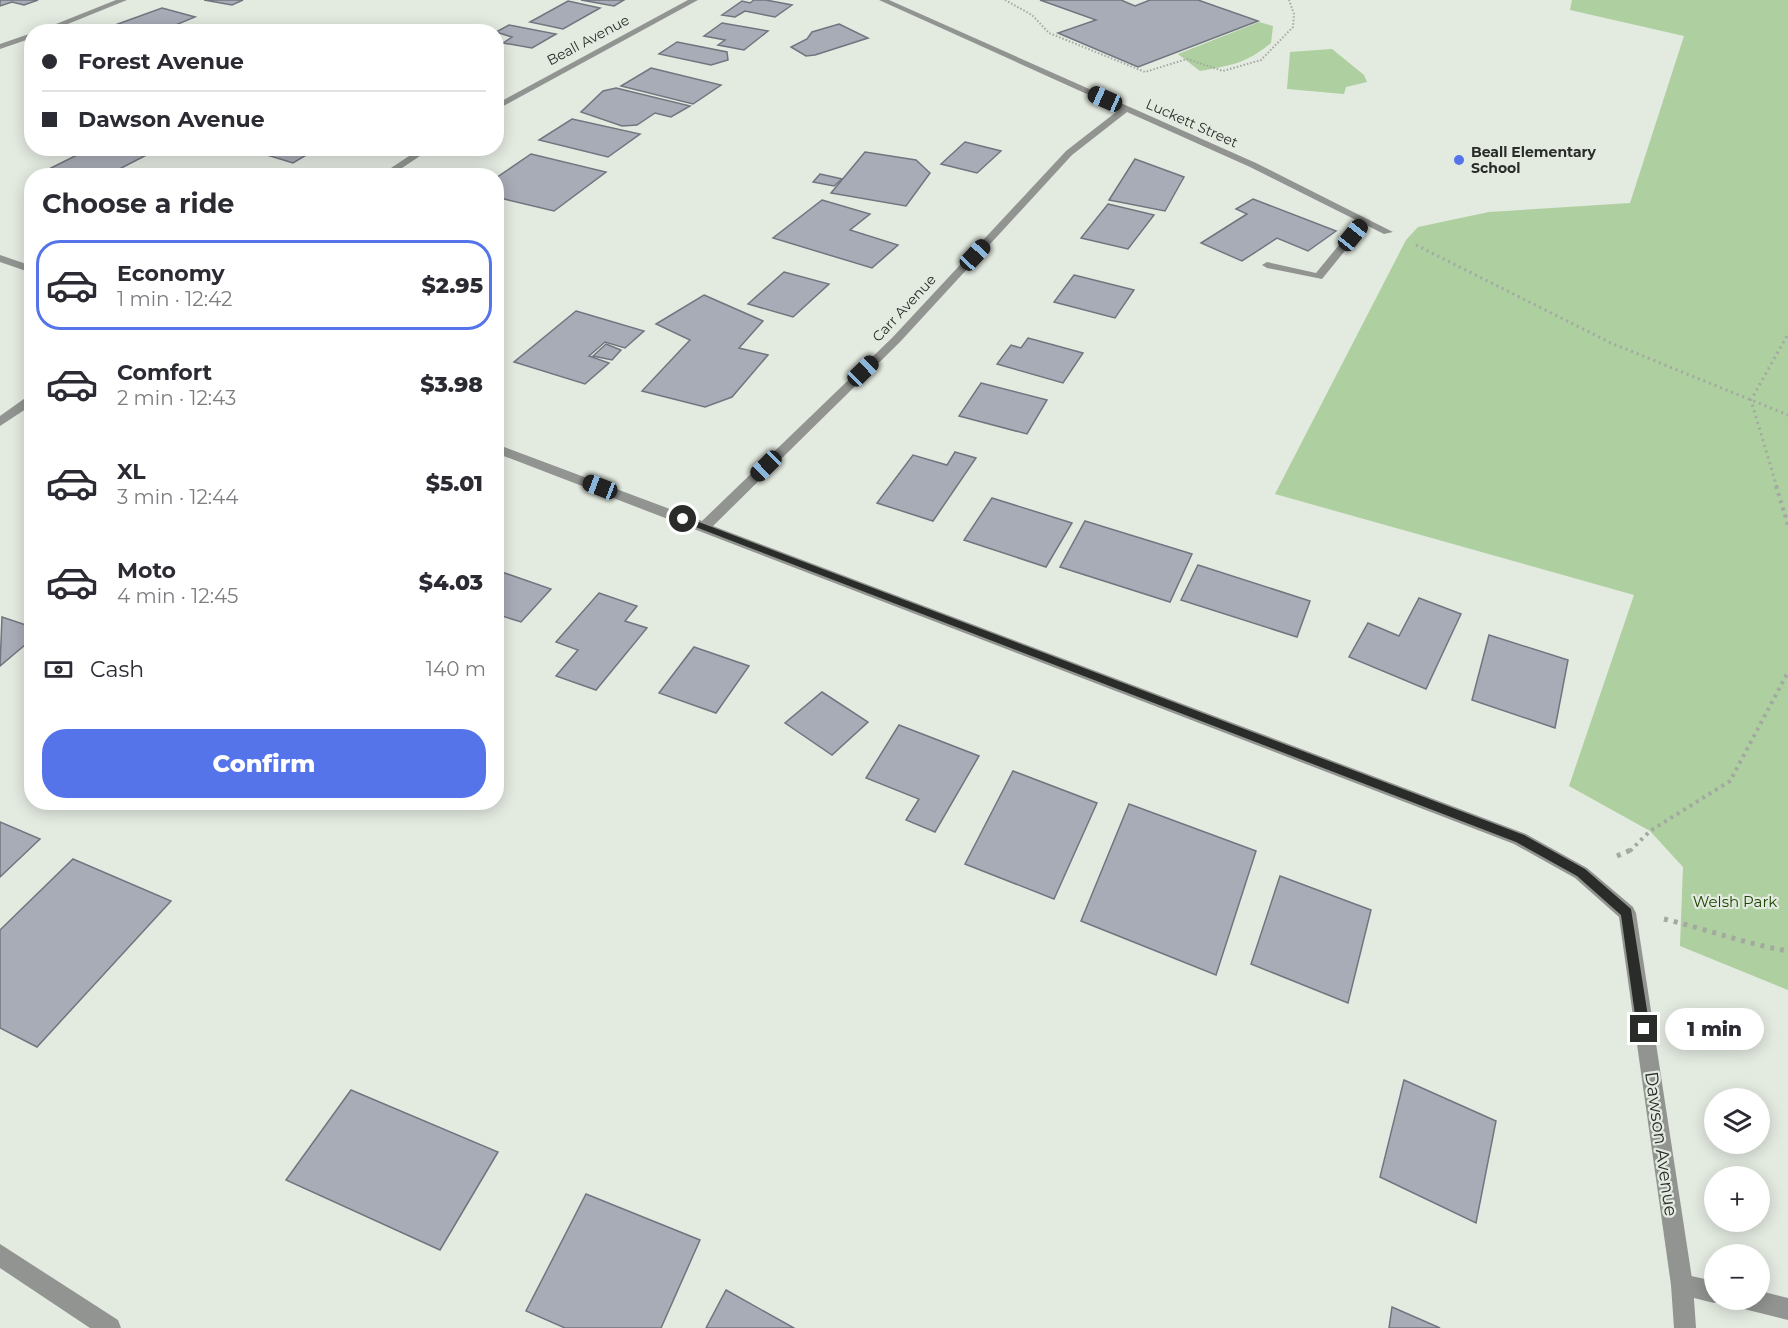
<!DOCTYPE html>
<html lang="en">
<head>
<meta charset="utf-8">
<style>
	body { margin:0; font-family:Montserrat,sans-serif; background:#f2f2f3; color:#2b2b33; height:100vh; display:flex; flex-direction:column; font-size:22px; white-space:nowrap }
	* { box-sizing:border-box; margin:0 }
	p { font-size:20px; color:#7c7c81 }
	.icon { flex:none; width:33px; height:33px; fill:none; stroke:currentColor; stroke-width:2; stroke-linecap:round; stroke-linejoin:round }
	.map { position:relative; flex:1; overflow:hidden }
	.sheet { position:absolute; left:24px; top:168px; width:480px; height:642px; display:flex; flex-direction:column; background:#fff; border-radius:24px; box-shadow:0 3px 15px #0003 }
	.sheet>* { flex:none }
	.hud { position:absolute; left:24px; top:24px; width:480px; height:132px; border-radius:24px; box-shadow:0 3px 15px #0003; display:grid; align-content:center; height:132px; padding:0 18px; background:#fff }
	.controls { position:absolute; left:1704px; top:1088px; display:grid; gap:12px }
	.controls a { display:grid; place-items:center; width:66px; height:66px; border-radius:50%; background:#fff; box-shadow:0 3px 15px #0003; font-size:30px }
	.end { position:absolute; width:27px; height:27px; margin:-14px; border:8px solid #292c28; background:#fff; box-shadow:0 0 0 3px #fff }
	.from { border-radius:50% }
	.bubble { position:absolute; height:42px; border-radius:21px; background:#fff; box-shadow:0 3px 15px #0003; font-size:20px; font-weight:800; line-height:42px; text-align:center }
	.car { position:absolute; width:18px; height:36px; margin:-18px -9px; border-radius:8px; box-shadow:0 0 4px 2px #0007; background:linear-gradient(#222 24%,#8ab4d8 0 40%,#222 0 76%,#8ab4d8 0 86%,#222 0) }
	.hud b { display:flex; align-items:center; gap:21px; height:57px; font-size:22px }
	.hud b+b { border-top:2px solid #e1e1e2 }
	.hud i { width:15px; height:15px; background:#2b2b33 }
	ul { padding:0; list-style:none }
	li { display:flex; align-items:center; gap:18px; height:90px; margin:0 12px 9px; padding:0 6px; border:3px solid transparent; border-radius:24px }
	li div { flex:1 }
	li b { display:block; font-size:22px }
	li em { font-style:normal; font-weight:800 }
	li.on { border-color:#5674e9 }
	li>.icon { width:54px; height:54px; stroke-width:1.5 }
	h2 { padding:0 18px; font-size:27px; line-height:72px }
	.pay { display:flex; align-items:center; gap:15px; height:66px; padding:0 18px; font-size:22px }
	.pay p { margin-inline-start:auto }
	.cta { display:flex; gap:12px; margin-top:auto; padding:12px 18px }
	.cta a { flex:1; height:69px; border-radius:24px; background:#5674e9; color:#fff; font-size:24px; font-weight:800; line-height:69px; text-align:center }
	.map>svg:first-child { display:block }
</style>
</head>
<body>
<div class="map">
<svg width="1788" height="1328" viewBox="0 0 1788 1328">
	<rect width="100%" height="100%" fill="#e3eae0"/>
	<!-- green -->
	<g fill="#aecf9f">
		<path d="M 1572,0 L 1788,0 L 1788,990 L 1680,946 L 1683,867 L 1650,831 L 1569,786 L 1634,595 L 1275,494 L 1406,240 L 1418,227 L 1489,212 L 1630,203 L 1684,36 L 1570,10 Z"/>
		<path d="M 1259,22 L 1273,26 L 1271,43 C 1245,64 1232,65 1200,71 L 1178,54 Z"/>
		<path d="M 1332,49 L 1364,75 L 1367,82 L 1346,87 L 1344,94 L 1287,89 L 1290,52 Z"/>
	</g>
	<!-- building -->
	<g fill="#a8acb6" stroke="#71757f" stroke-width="1.5">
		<path d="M 0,0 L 38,0 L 24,5 L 12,2 L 0,6 Z"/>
		<path d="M 204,0 L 243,0 L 232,5 Z"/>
		<path d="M 581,0 L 624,0 L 614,6 Z"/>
		<path d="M 754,0 L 766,0 L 792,5 L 775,17 L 745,11 L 735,17 L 722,15 L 742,1 L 750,3 Z"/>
		<path d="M 1040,0 L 1121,0 L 1135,6 L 1150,0 L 1198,0 L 1258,21 L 1138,67 L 1058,33 L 1096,20 Z"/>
		<path d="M 568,1 L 600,8 L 563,29 L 530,22 Z"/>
		<path d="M 162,8 L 195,17 L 159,32 L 104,29 Z"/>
		<path d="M 722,23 L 768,31 L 744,50 L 718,45 L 725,40 L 704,36 Z"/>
		<path d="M 839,24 L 868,38 L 815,55 L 806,56 L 791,47 L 807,39 L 812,32 Z"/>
		<path d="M 242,25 L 270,31 L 228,32 Z"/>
		<path d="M 509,25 L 556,34 L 532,48 L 503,43 L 512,37 L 496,32 Z"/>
		<path d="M 677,42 L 727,52 L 728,60 L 711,65 L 659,54 Z"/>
		<path d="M 651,68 L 721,85 L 693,104 L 621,86 Z"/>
		<path d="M 616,88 L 690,106 L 671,117 L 655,113 L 637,125 L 622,126 L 581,112 L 603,91 Z"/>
		<path d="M 572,119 L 640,134 L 608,157 L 539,140 Z"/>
		<path d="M 965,142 L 1001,151 L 977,173 L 941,164 Z"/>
		<path d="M 91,148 L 151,148 L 156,150 L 106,176 L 35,176 Z"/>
		<path d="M 244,148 L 318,148 L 293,163 Z"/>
		<path d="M 865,152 L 916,160 L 930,173 L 906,206 L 831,193 Z"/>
		<path d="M 531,154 L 606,172 L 554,211 L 496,197 L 496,178 Z"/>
		<path d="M 1135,159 L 1184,177 L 1165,211 L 1109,200 Z"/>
		<path d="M 820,174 L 842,179 L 834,186 L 813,182 Z"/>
		<path d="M 1253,199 L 1336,231 L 1308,251 L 1277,238 L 1242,261 L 1201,243 L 1247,214 L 1236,209 Z"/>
		<path d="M 822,200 L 870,214 L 850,230 L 898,245 L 872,268 L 773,238 Z"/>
		<path d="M 1108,204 L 1154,215 L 1128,249 L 1081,238 Z"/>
		<path d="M 784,272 L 829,284 L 793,317 L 748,304 Z"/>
		<path d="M 1074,275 L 1134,290 L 1115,318 L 1054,302 Z"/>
		<path d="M 704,295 L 763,321 L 739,348 L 768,355 L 732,397 L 705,407 L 642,391 L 690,340 L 656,324 Z"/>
		<path d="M 576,311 L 644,331 L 625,348 L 605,342 L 589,356 L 609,363 L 585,384 L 514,362 Z"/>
		<path d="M 1028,338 L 1083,353 L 1063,383 L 997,364 L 1011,345 L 1021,348 Z"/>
		<path d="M 606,344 L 621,350 L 612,360 L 593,356 Z"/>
		<path d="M 981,383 L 1047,400 L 1027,434 L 959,416 Z"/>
		<path d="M 955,452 L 976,458 L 933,521 L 877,503 L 913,455 L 947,465 Z"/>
		<path d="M 992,498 L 1072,523 L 1046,567 L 964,540 Z"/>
		<path d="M 1085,521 L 1192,554 L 1170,602 L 1060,567 Z"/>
		<path d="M 1198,565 L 1310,601 L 1297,637 L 1181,600 Z"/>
		<path d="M 496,570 L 551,589 L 521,622 L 496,614 Z"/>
		<path d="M 599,593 L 637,606 L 625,621 L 647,628 L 596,690 L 556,676 L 578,650 L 556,642 Z"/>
		<path d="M 1419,598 L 1461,614 L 1426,689 L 1349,657 L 1368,623 L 1399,636 Z"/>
		<path d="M 2,617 L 32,627 L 32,639 L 0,666 Z"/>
		<path d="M 1489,635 L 1568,660 L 1555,728 L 1472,700 Z"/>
		<path d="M 694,647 L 749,666 L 716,713 L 659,693 Z"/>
		<path d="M 822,692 L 868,722 L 832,755 L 785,723 Z"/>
		<path d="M 899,725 L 979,756 L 935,832 L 906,820 L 919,799 L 866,778 Z"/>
		<path d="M 1013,771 L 1097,803 L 1054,899 L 965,864 Z"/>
		<path d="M 1129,804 L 1256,851 L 1216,975 L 1081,921 Z"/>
		<path d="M 0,822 L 40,839 L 0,877 Z"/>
		<path d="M 73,859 L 171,901 L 37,1047 L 0,1028 L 0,930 Z"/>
		<path d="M 1280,876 L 1371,910 L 1348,1003 L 1251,964 Z"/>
		<path d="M 1404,1080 L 1496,1121 L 1476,1223 L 1380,1177 Z"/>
		<path d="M 351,1090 L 498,1152 L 440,1250 L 286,1180 Z"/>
		<path d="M 586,1194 L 700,1240 L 661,1328 L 565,1328 L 526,1311 Z"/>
		<path d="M 726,1290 L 794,1328 L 706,1328 Z"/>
		<path d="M 1392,1307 L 1440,1328 L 1389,1328 Z"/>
	</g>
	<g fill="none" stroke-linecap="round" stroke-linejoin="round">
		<!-- path-far3 -->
		<path stroke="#a3a9a1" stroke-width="2" stroke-dasharray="1.5 2" stroke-linecap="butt" d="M 1005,0 L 1032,15 L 1049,33 L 1145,72 L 1187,59 L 1223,71 L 1261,60 L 1293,27 L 1294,14 L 1289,0"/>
		<!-- path-far2 -->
		<g stroke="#a3a9a1" stroke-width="3" stroke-dasharray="2 4" stroke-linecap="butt">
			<path d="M 1416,245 L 1611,343 L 1788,415"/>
			<path d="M 1777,487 L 1751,400 L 1788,334"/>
		</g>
		<!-- path-far1 -->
		<g stroke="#a3a9a1" stroke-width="4" stroke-dasharray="3 4.5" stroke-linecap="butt">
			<path d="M 1776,486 L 1788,525"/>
			<path d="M 1630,851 L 1650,831 L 1730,781 L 1788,672"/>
		</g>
		<!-- path -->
		<g stroke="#a3a9a1" stroke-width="5" stroke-dasharray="4 6" stroke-linecap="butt">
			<path d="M 1617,856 L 1633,849"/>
			<path d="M 1664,919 C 1706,929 1746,944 1788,951"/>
		</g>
		<!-- service -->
		<g fill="#919490" fill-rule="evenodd">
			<path d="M 1361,218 L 1370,220 L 1322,279 L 1267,268 L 1262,265 L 1267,262 L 1316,273 Z"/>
			<path d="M 1682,1274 L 1714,1281 L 1714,1299 L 1722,1300 L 1714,1303 L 1674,1293 L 1671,1285 L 1674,1277 Z"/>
			<path d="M 1760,1291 L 1788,1298 L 1788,1320 L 1736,1307 L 1733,1299 L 1760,1299 Z"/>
		</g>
		<!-- minor -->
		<g fill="#919490" fill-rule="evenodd">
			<path d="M 116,0 L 127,0 L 48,32 L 36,32 Z"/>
			<path d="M 879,0 L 889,0 L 1256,163 L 1393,232 L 1384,234 L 1250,167 L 1127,112 L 1072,155 L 900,342 L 713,526 L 1526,834 L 1587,868 L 1633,907 L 1636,913 L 1693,1285 L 1696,1328 L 1674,1328 L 1671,1285 L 1619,917 L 1575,878 L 1514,844 L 496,453 L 496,444 L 702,521 L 892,338 L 1066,151 L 1120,109 Z"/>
			<path d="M 32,33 L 32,38 L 0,49 L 0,44 Z"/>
			<path d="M 0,255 L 32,266 L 32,273 L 0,262 Z"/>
			<path d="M 0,1244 L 118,1320 L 121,1328 L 90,1328 L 0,1268 Z"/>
		</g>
		<!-- tertiary -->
		<g fill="#919490" fill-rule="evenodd">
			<path d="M 688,0 L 698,0 L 496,110 L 496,104 Z"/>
			<path d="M 421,148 L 432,148 L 390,176 L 379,176 Z"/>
			<path d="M 28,396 L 32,396 L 32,405 L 0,426 L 0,416 Z"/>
		</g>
	</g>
	<!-- route -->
	<path fill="#292c28" d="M 683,516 L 1524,835 L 1585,869 L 1631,909 L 1650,1029 L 1648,1033 L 1644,1035 L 1637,1029 L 1621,915 L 1577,876 L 1516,842 L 680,521 L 680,517 Z"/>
	<!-- markers -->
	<circle fill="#5674e9" stroke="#e3eae0" stroke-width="2" cx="1459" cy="160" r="6"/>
	<g text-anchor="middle" stroke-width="4.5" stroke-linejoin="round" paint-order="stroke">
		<!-- far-street labels -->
		<g font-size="14" fill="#292c28" stroke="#e3eae0">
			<text transform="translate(588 40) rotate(-28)" y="5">Beall Avenue</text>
			<text transform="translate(1192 123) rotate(24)" y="5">Luckett Street</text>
			<text transform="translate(904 308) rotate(-47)" y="5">Carr Avenue</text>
		</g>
		<!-- far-poi labels -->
		<g font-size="14" font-weight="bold" fill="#292c28" stroke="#e3eae0" text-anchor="start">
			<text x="1471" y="157">Beall Elementary<tspan x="1471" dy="16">School</tspan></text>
		</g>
		<!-- park labels -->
		<g font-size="15" fill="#1d4600" stroke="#e3eae0">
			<text x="1735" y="907">Welsh Park</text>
		</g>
		<!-- near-street labels -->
		<g font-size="18" fill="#292c28" stroke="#e3eae0">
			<text transform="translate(1661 1144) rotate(82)" y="6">Dawson Avenue</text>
		</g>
	</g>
</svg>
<div class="controls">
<a><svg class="icon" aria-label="layers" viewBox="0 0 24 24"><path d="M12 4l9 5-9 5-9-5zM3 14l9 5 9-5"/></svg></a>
<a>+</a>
<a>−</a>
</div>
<i class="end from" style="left:683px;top:519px"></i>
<i class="end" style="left:1644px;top:1029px"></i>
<div class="bubble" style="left:1665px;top:1008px;width:99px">1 min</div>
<i class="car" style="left:1105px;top:99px;rotate:294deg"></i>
<i class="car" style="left:1353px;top:235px;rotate:39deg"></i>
<i class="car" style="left:975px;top:255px;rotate:43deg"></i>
<i class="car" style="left:863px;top:371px;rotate:46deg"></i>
<i class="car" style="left:766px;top:466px;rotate:226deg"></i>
<i class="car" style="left:600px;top:487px;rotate:291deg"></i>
<div class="hud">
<b><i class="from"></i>Forest Avenue</b>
<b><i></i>Dawson Avenue</b>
</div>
<section class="sheet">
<h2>Choose a ride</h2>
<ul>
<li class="on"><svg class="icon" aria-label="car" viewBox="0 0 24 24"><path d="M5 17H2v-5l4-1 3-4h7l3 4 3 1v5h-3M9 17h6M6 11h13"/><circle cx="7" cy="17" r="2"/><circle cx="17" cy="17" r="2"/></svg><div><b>Economy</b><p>1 min · 12:42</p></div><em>$2.95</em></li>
<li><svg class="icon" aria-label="car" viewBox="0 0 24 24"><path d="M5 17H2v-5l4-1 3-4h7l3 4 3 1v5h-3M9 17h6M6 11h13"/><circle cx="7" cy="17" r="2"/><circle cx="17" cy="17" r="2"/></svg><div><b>Comfort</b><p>2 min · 12:43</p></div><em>$3.98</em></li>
<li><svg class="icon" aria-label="car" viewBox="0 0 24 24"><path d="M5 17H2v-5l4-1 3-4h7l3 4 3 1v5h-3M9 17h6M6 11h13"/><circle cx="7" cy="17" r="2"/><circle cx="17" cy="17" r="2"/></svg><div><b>XL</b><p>3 min · 12:44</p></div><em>$5.01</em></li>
<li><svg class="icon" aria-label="car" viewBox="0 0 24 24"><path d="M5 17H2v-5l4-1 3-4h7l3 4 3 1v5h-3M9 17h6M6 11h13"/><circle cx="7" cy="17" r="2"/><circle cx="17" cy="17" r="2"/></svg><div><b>Moto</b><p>4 min · 12:45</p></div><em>$4.03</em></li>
</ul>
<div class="pay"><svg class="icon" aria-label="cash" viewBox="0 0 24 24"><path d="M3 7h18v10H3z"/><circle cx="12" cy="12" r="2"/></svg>Cash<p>140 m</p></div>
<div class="cta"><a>Confirm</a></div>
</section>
</div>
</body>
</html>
